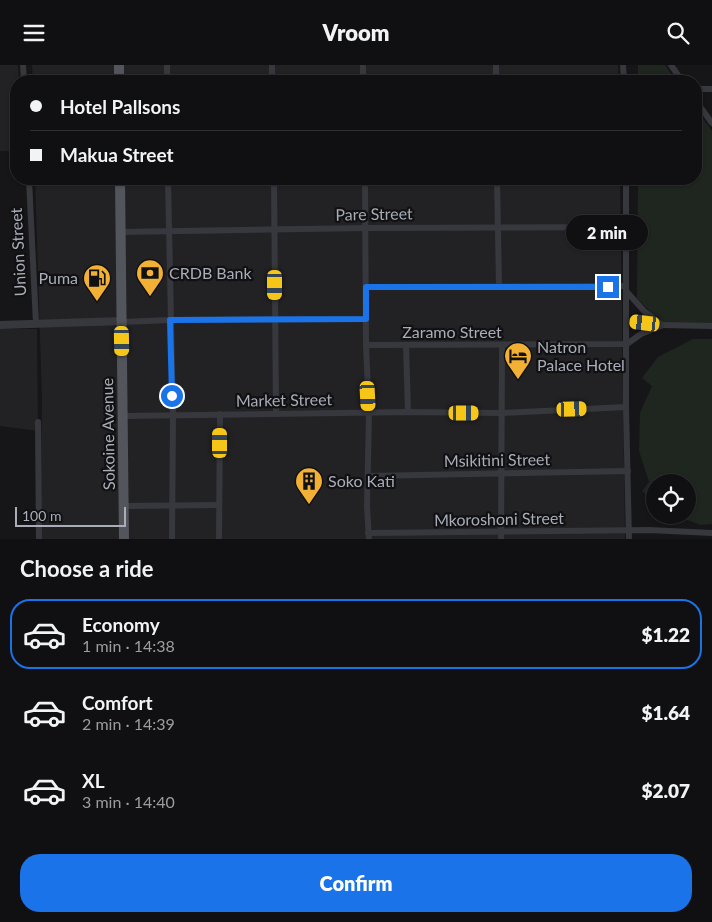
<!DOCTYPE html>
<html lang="en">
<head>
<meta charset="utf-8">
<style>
	body { margin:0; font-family:Lato,sans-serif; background:#1e1e20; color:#f1f3f6; height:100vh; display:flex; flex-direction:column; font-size:19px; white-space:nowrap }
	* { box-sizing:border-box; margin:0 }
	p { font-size:16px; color:#9c9d9f }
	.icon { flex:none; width:28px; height:28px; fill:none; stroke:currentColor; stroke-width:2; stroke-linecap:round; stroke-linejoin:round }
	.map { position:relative; height:474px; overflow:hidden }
	.side { display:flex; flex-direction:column; background:#101012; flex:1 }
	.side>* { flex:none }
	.guide { position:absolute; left:10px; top:10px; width:692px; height:110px; border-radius:20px; box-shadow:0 1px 4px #0004,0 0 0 1px #303032; display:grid; align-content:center; height:110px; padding:0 20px; background:#101012 }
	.buttons { position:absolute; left:646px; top:409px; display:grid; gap:10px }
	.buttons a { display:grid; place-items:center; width:50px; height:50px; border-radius:50%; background:#101012; box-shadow:0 1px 4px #0004,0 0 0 1px #303032; font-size:25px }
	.scale { position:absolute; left:15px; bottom:12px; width:111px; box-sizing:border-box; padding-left:5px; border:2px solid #a8adb8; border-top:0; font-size:14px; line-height:18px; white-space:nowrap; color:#a8adb8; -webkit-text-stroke:4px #111113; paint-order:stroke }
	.end { position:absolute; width:22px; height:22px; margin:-11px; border:6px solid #1a73e8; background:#fff; box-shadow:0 0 0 2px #fff }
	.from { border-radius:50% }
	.bubble { position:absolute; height:35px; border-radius:18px; background:#101012; box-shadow:0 1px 4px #0004,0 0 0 1px #303032; font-size:16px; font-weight:800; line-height:35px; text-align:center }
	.car { position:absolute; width:15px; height:30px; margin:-15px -8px; border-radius:6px; box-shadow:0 0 4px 1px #0007; background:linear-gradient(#f5c518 24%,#345 0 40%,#f5c518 0 76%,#345 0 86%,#f5c518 0) }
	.guide b { display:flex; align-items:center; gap:18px; height:48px; font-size:19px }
	.guide b+b { border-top:1px solid #303032 }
	.guide i { width:12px; height:12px; background:#f1f3f6 }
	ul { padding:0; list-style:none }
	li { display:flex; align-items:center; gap:15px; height:70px; margin:0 10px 8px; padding:0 10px; border:2px solid transparent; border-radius:20px }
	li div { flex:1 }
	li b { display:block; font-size:19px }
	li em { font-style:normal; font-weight:800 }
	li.current { border-color:#1a73e8 }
	li>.icon { width:45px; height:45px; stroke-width:1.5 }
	h2 { padding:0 20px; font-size:22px; line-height:60px }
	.primary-button { display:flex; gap:10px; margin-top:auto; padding:10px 20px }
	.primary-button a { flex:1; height:58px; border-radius:20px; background:#1a73e8; color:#fff; font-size:20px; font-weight:800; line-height:58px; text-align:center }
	header { display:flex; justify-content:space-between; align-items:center; height:65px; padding:0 20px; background:#101012; font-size:22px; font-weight:800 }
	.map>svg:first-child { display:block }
</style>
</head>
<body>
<header><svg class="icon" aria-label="menu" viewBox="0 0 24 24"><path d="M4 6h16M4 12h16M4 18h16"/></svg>Vroom<svg class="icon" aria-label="search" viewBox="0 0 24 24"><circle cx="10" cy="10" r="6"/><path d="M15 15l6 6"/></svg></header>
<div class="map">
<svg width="712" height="475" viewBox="0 0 712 475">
	<rect width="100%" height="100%" fill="#161618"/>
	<!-- built -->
	<g fill="#222225">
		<path d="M 0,0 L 18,0 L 19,16 L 16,16 L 16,86 L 0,86 Z"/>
		<path d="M 32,0 L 618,0 L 618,16 L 33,16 Z"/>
		<path d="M 35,114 L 620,114 L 625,474 L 40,474 L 42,335 Z"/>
		<path d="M 0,264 L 37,264 L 38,366 L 0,361 Z"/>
	</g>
	<!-- green -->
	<g fill="#1e261f">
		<path d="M 638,0 L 665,0 L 676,16 L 638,16 Z"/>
		<path d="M 696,44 L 712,66 L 712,260 L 664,261 L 637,233 L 638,114 L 696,114 Z"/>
		<path d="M 693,274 L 712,274 L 712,459 L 701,460 L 674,450 L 688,450 L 688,418 L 655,418 L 655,438 L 642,426 L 649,417 L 639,386 L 640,348 L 652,321 L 642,313 L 658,292 Z"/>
	</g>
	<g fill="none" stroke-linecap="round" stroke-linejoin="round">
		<!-- minor -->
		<g stroke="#37383d" stroke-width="6">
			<path d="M 23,0 L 24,16"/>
			<path d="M 167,0 L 167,16"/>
			<path d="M 272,0 L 272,16"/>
			<path d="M 363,0 L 363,16"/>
			<path d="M 496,0 L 496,16"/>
			<path d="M 623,0 L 624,16"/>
			<path d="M 671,0 L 682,16"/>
			<path d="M 696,24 L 712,24"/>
			<path d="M 696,36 L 712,58"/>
			<path d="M 29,114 L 36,259"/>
			<path d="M 168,114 L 173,350 L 172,475"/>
			<path d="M 274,114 L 276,348"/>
			<path d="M 365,114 L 366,280 L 369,348 L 367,441 L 369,475"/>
			<path d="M 497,114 L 499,222"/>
			<path d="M 626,114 L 626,342 L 629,475"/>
			<path d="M 121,167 L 366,163 L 626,162"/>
			<path d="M 366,222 L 626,221"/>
			<path d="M 627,227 L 645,247 L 662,260"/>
			<path d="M 627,256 L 663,260 L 712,261"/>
			<path d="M 122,257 L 170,255 L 366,254"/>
			<path d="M 366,280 L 627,279 L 641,269 L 663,260"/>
			<path d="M 406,280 L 408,347"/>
			<path d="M 123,351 L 408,347 L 501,348 L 626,342"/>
			<path d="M 38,357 L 39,475"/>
			<path d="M 368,411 L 628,406"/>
			<path d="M 124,441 L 219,440"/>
			<path d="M 368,468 L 649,465 L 712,468"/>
			<path d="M 219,475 L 220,349"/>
			<path d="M 501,475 L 502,281"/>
		</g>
		<!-- tertiary -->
		<path stroke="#37383d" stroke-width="8" d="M 0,260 L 122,256"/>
		<!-- primary -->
		<g stroke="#53555c" stroke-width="10">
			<path d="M 119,16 L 119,0"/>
			<path d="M 120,114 L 124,475"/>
		</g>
	</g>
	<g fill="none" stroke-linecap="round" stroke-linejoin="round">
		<!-- route -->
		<path stroke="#1a73e8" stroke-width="6" d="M 172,331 L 170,255 L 366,254 L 366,222 L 608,222"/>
	</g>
	<!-- icons -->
	<defs>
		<g id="bank-pin" transform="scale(1.4375)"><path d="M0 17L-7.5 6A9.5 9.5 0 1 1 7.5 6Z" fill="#f2b134" stroke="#111113"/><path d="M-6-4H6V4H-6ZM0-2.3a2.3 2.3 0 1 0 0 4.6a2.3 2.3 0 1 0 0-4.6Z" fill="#111"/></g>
		<g id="fuel-pin" transform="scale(1.4375)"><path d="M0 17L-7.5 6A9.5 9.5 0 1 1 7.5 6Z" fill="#f2b134" stroke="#111113"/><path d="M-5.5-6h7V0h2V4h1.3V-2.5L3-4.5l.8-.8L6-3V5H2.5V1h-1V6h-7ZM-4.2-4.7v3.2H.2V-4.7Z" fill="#111"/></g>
		<g id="hotel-pin" transform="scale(1.4375)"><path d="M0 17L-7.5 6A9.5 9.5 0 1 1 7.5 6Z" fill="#f2b134" stroke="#111113"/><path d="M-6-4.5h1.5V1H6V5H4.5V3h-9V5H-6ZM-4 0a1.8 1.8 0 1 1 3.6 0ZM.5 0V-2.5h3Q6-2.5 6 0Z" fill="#111"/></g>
		<g id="building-pin" transform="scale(1.4375)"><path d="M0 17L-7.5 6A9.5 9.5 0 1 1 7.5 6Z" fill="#f2b134" stroke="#111113"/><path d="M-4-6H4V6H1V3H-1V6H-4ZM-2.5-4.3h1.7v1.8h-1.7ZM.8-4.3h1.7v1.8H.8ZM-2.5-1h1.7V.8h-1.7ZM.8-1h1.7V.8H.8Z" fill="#111"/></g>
	</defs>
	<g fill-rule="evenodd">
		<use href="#bank-pin" x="150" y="208"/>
		<use href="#fuel-pin" x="97" y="213"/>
		<use href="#hotel-pin" x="518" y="291"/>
		<use href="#building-pin" x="309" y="416"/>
	</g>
	<g text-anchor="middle" stroke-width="4.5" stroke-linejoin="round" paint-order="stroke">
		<!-- street labels -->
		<g font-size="16" fill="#a8adb8" stroke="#111113">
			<text transform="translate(374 149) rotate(-1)" y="6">Pare Street</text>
			<text transform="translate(18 187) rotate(-93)" y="6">Union Street</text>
			<text x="452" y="273">Zaramo Street</text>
			<text transform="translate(284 335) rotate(-1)" y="6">Market Street</text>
			<text transform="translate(108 369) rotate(-91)" y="6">Sokoine Avenue</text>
			<text transform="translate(497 395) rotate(-1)" y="6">Msikitini Street</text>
			<text transform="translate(499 454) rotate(-1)" y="6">Mkoroshoni Street</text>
		</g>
		<!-- poi labels -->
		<g font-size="16" fill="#a8adb8" stroke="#111113" text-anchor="start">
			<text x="169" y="214">CRDB Bank</text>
			<text x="78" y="219" text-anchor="end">Puma</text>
			<text x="537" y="288">Natron<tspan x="537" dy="18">Palace Hotel</tspan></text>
			<text x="328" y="422">Soko Kati</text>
		</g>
	</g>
</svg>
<div class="buttons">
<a><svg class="icon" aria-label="locate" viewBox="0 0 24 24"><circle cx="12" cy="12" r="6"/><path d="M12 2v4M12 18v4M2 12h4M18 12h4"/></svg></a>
</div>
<div class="scale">100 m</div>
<i class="end from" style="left:172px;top:331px"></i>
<i class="end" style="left:608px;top:222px"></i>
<div class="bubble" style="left:566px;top:150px;width:82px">2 min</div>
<i class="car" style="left:275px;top:220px;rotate:180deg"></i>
<i class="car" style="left:645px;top:258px;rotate:277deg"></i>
<i class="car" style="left:122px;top:276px;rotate:179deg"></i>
<i class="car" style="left:368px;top:331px;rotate:177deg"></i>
<i class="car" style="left:572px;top:344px;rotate:88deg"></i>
<i class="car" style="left:464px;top:348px;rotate:90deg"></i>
<i class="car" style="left:220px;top:378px;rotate:0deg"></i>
<div class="guide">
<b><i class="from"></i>Hotel Pallsons</b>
<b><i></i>Makua Street</b>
</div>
</div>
<section class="side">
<h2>Choose a ride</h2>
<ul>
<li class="current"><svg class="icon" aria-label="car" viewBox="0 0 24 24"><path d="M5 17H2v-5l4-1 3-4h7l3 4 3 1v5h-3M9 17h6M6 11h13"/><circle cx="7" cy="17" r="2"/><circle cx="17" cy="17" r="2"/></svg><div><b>Economy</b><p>1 min · 14:38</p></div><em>$1.22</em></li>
<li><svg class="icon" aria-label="car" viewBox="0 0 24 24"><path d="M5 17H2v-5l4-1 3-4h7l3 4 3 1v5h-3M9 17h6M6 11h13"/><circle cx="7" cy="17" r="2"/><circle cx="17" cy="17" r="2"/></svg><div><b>Comfort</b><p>2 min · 14:39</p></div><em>$1.64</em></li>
<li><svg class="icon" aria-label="car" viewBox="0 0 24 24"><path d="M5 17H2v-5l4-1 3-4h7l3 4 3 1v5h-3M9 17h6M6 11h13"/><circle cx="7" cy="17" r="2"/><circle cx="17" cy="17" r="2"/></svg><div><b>XL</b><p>3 min · 14:40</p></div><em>$2.07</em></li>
</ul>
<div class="primary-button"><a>Confirm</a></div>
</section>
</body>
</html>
